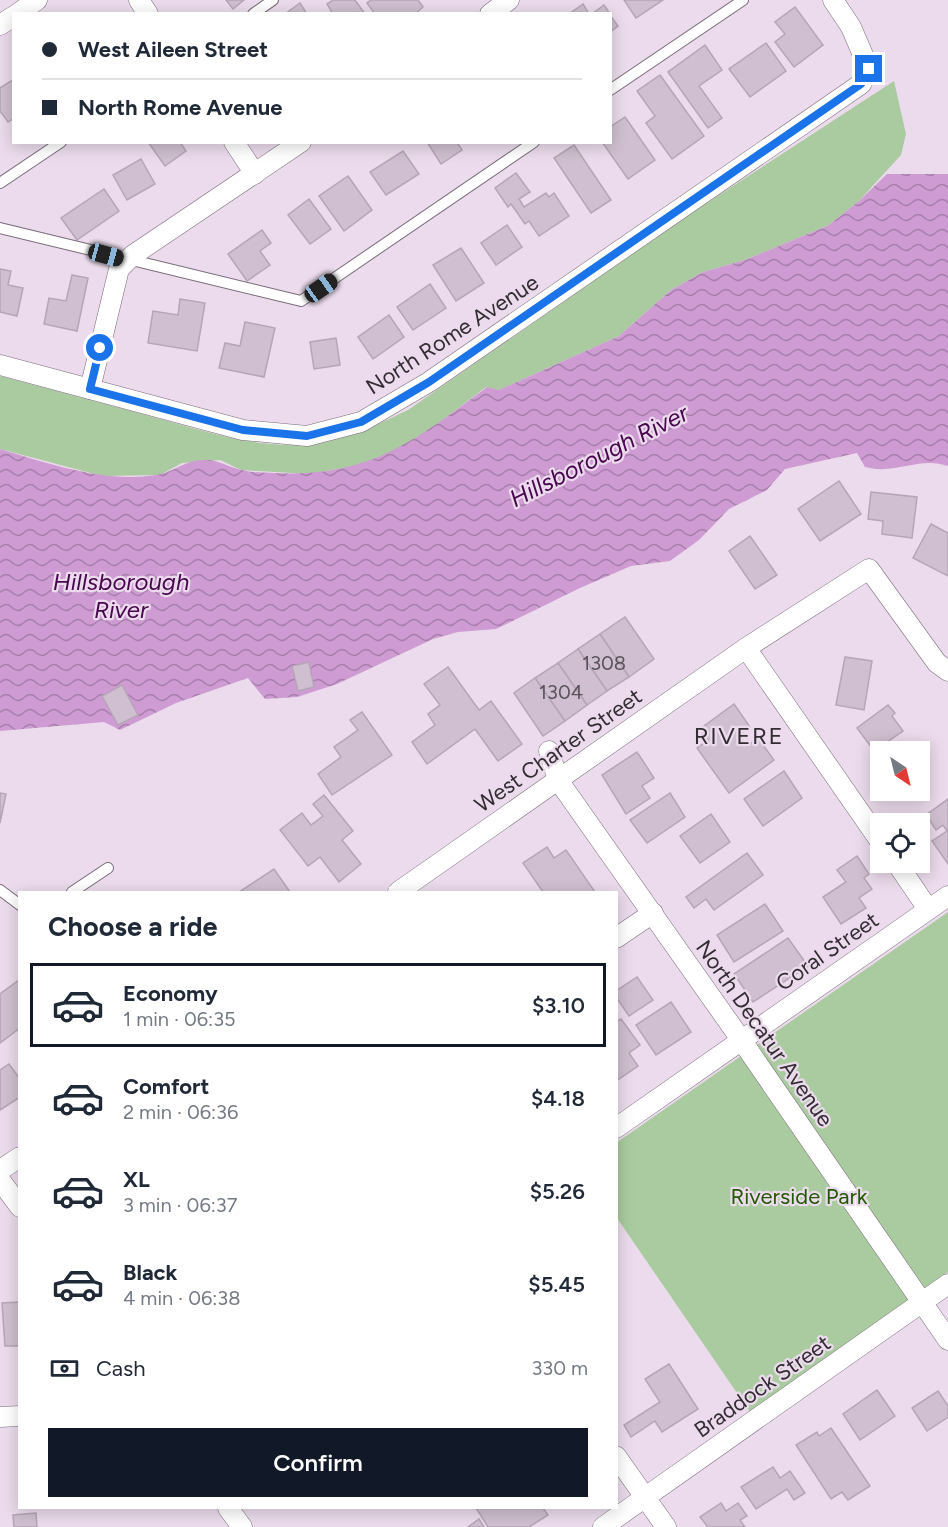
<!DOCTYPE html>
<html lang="en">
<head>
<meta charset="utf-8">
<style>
	body { margin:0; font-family:Figtree,sans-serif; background:#f6f6f7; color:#1f2937; height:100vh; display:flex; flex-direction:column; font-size:22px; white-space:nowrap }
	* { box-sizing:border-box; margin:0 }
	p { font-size:20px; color:#747a83 }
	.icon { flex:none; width:33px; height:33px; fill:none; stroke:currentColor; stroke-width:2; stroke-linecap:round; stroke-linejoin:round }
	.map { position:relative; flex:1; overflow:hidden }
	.details { position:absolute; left:18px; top:891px; width:600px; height:618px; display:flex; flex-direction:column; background:#fff; border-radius:0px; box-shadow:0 3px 15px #0003 }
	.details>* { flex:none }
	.banner { position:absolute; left:12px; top:12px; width:600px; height:132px; border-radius:0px; box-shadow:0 3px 15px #0003; display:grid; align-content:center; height:132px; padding:0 30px; background:#fff }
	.needle { width:39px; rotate:145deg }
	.fabs { position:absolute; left:870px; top:741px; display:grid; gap:12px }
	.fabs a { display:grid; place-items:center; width:60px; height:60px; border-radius:0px; background:#fff; box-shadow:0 3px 15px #0003; font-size:30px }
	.end { position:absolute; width:27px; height:27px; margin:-14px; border:8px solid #1a73e8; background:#fff; box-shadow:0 0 0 3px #fff }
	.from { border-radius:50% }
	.car { position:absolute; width:18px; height:36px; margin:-18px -9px; border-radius:8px; box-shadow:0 0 4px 2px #0007; background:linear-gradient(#222 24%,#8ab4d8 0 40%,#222 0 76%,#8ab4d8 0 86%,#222 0) }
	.banner b { display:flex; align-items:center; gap:21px; height:57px; font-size:22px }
	.banner b+b { border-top:2px solid #e0e1e3 }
	.banner i { width:15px; height:15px; background:#1f2937 }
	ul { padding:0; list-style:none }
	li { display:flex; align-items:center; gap:18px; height:84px; margin:0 12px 9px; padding:0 18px; border:3px solid transparent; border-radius:0px }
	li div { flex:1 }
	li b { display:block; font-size:22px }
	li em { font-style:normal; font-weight:600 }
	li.selected { border-color:#111827 }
	li>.icon { width:54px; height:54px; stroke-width:1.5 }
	h2 { padding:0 30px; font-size:27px; line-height:72px }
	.pay { display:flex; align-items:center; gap:15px; height:66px; padding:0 30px; font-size:22px }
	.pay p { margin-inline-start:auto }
	.cta { display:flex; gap:12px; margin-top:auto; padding:12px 30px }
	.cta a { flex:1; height:69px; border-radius:0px; background:#111827; color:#fff; font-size:24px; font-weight:600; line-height:69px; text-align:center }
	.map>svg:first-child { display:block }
</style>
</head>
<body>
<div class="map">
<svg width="948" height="1527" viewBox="0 0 948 1527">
	<defs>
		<pattern id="water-waves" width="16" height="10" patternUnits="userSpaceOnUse" patternTransform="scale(1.5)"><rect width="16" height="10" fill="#ce9bd3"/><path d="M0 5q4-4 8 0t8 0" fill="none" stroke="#a87fac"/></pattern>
	</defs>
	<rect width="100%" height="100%" fill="#ebdbec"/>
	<!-- green -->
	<g fill="#aacb9f">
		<path d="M 894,81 L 906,134 L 901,155 L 859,201 L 829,225 L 745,260 L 703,272 L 671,290 L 619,336 L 499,390 L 486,387 L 431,429 L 392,452 L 362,465 L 308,474 L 241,470 L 220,460 L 182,463 L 160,475 L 102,476 L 0,449 L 0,376 C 53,390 107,404 160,419 C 208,432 258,449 308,444 C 344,441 376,425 408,410 L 687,216 Z"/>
		<path d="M 948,912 L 948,1272 L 750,1412 L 617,1218 L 616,1143 Z"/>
	</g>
	<!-- water -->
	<path fill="url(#water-waves)" d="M 887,174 L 948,174 L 948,466 C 926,458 907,468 884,469 C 878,470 871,468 865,467 L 857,453 L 785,469 L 767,490 L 729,509 L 699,540 L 670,561 L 631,566 L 580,588 L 496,629 L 458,632 L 433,639 L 337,684 L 297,697 L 265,699 L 248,678 L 176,703 L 120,730 L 104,722 L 0,731 L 0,449 C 50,464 104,483 156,475 C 172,473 183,461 203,460 C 219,459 227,467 242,470 C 252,473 263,472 274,473 C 368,478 415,441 487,387 L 499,390 L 619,336 L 671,290 L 703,272 L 745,260 L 829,225 L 859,201 Z"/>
	<!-- building -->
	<g fill="#cfbfd0" stroke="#b5a5b6" stroke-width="1.5">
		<path d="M 226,0 L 244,0 L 233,9 Z"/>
		<path d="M 333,0 L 355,0 L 365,14 L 333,14 L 327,4 Z"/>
		<path d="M 371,0 L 418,0 L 423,7 L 415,14 L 375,14 L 367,3 Z"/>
		<path d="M 624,0 L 663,0 L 636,18 Z"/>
		<path d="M 300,3 L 307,14 L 285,14 Z"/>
		<path d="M 583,4 L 589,14 L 569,14 Z"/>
		<path d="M 604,5 L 610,14 L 592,14 Z"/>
		<path d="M 795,7 L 823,45 L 794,67 L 775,42 L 785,34 L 775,22 Z"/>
		<path d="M 610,15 L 618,26 L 610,32 Z"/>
		<path d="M 766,43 L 786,71 L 750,97 L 729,69 Z"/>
		<path d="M 705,45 L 722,70 L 699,86 L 722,118 L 708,128 L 668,72 Z"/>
		<path d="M 660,75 L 704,136 L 672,159 L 646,123 L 655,116 L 637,91 Z"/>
		<path d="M 14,79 L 14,118 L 8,122 L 0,111 L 0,88 Z"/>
		<path d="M 625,117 L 655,160 L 628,179 L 602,142 L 610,142 L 610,127 Z"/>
		<path d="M 148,142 L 180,142 L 186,151 L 165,166 Z"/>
		<path d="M 427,142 L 457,142 L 462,150 L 441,164 Z"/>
		<path d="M 574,145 L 611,200 L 591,213 L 554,158 Z"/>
		<path d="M 403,151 L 419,174 L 386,195 L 370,172 Z"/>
		<path d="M 141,159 L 155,184 L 127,200 L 113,175 Z"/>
		<path d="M 516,173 L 530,192 L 519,199 L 524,207 L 546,193 L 549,197 L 554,193 L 569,216 L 539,236 L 529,221 L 525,224 L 511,204 L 508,207 L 495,188 Z"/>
		<path d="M 348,176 L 372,210 L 344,231 L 319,196 Z"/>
		<path d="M 104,189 L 119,211 L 77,240 L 61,218 Z"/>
		<path d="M 309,199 L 331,229 L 310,244 L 288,215 Z"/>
		<path d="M 507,225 L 522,247 L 496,265 L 481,243 Z"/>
		<path d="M 262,230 L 271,243 L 260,251 L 270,265 L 247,281 L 228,254 Z"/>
		<path d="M 461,248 L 484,283 L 456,301 L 433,265 Z"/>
		<path d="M 0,269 L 11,271 L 8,285 L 23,288 L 17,316 L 0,312 Z"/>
		<path d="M 72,275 L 88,278 L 77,331 L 44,324 L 49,298 L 66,301 Z"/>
		<path d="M 430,284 L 446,308 L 413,330 L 397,307 Z"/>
		<path d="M 180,299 L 205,303 L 197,351 L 148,343 L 153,311 L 178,315 Z"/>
		<path d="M 389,315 L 404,337 L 373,359 L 358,337 Z"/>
		<path d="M 245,322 L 275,328 L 264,377 L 219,368 L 225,343 L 240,346 Z"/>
		<path d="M 336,338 L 340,365 L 314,369 L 310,342 Z"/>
		<path d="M 839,481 L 861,514 L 820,541 L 798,509 Z"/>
		<path d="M 871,492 L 917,497 L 912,538 L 882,534 L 883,521 L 868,519 Z"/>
		<path d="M 931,524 L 948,533 L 948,576 L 913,558 Z"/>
		<path d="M 750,536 L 777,575 L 755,589 L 729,551 Z"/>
		<path d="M 625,617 L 654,659 L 629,677 L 600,634 Z"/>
		<path d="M 600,634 L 629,677 L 607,691 L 578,649 Z"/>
		<path d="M 578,649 L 607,691 L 587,705 L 558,663 Z"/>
		<path d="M 845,657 L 872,661 L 864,710 L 836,705 Z"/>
		<path d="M 309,662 L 314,687 L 298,691 L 292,666 Z"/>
		<path d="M 558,663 L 587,705 L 565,721 L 535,678 Z"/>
		<path d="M 448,667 L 479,710 L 491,701 L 522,744 L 498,761 L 475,729 L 427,764 L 412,742 L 435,725 L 428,714 L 440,705 L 424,684 Z"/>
		<path d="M 535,678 L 565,721 L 543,736 L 514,693 Z"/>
		<path d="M 122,685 L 138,715 L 118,725 L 102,696 Z"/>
		<path d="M 734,704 L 750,727 L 739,735 L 747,746 L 758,738 L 774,760 L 729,793 L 697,748 L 708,740 L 700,729 Z"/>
		<path d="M 888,705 L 895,713 L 892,716 L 903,731 L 874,751 L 857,728 Z"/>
		<path d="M 362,712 L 392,755 L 332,795 L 318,774 L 341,757 L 334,747 L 358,730 L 350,720 Z"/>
		<path d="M 637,752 L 654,778 L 642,786 L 650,798 L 626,814 L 602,775 Z"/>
		<path d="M 784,771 L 802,798 L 763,826 L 744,799 Z"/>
		<path d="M 0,793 L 6,794 L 0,823 Z"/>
		<path d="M 670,793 L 685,817 L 647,843 L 630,820 Z"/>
		<path d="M 324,795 L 353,831 L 342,840 L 361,864 L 339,882 L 320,857 L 308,866 L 280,830 L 302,813 L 311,825 L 323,816 L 313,804 Z"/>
		<path d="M 948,799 L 948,864 L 932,841 L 947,831 L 943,825 L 936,830 L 926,815 Z"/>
		<path d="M 711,814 L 730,842 L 700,863 L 680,836 Z"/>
		<path d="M 547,847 L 554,858 L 566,850 L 595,892 L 543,892 L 523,863 Z"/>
		<path d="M 747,853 L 763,875 L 714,910 L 706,899 L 694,908 L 686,897 Z"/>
		<path d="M 857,856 L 869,874 L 864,878 L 872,889 L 859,898 L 866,908 L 841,924 L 823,897 L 846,882 L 837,870 Z"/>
		<path d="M 274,869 L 290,892 L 239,892 Z"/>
		<path d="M 765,904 L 783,931 L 734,962 L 717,935 Z"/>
		<path d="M 788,938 L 808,966 L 753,1002 L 734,974 Z"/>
		<path d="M 637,977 L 653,1000 L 629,1016 L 616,997 L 616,991 Z"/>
		<path d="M 19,980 L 20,1028 L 0,1043 L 0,994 Z"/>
		<path d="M 671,1002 L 691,1032 L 656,1055 L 636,1025 Z"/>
		<path d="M 621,1019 L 640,1045 L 629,1053 L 638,1066 L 616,1081 L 616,1022 Z"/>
		<path d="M 9,1064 L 20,1079 L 20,1097 L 0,1110 L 0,1070 Z"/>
		<path d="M 20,1302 L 20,1346 L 5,1346 L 2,1303 Z"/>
		<path d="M 669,1364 L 698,1409 L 662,1432 L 655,1421 L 631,1437 L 624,1425 L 660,1402 L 645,1379 Z"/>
		<path d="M 877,1390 L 895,1416 L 860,1440 L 843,1414 Z"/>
		<path d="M 938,1391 L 948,1406 L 948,1417 L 927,1431 L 912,1408 Z"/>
		<path d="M 831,1428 L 870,1486 L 848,1500 L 842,1492 L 831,1499 L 796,1445 L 817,1432 L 819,1436 Z"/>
		<path d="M 773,1467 L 780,1478 L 790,1471 L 805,1493 L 794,1500 L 787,1489 L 756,1509 L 741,1487 Z"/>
		<path d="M 721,1503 L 726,1511 L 738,1503 L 747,1516 L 740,1520 L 745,1527 L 708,1527 L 700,1517 Z"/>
		<path d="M 476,1508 L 543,1508 L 548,1515 L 529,1527 L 488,1527 Z"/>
		<path d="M 36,1513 L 37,1527 L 14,1527 L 13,1515 Z"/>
		<path d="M 479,1519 L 484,1527 L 468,1527 Z"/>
	</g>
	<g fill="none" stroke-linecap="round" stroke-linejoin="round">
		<!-- lane casing -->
		<g stroke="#796b7a" stroke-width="12">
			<g id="lane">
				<path d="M 253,14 L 273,0"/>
				<path d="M 610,90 L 743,0"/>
				<path d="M 0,183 L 61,142"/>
				<path d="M 0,228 L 301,301 L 534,142"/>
				<path d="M 0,890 L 20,905"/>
				<path d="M 72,892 L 108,868"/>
			</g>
		</g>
		<!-- street casing -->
		<g stroke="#796b7a" stroke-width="21">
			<g id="street">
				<path d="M 139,0 L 148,14"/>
				<path d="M 17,14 L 37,0"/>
				<path d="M 490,14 L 509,0"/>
				<path d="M 0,25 L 14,16"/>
				<path d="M 234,142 L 255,174"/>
				<path d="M 0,365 L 243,430 L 307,436 L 361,422 L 429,382 L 861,84 L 869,69 L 851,27 L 833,0"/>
				<path d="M 90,389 L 119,269 L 133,255 L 301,142"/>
				<path d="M 746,648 L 880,841"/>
				<path d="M 549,751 L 558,780 L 742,1041 L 948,1340"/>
				<path d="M 896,862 L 928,909"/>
				<path d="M 398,892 L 746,648 L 869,569 L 937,663 L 948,671"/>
				<path d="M 616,938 L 653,913"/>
				<path d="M 616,1128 L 948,896"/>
				<path d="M 0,1170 L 20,1157"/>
				<path d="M 0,1180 L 20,1207"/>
				<path d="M 0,1417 L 20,1416"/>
				<path d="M 616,1456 L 666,1527"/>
				<path d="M 228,1508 L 242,1527"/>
				<path d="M 603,1527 L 948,1284"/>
			</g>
		</g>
		<!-- lane -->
		<use href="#lane" stroke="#fff" stroke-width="10"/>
		<!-- street -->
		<use href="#street" stroke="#fff" stroke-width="20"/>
	</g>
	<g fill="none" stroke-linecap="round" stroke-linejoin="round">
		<!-- route -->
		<path stroke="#1a73e8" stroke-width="8" d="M 100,348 L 90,389 L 243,430 L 307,436 L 361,422 L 429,382 L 861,84 L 869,69"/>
	</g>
	<g text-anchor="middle" stroke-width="4.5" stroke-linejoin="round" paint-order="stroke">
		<!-- number labels -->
		<g font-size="20" fill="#5a525a">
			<text x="604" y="670">1308</text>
			<text x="561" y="699">1304</text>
		</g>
		<!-- street labels -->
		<g font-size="22" fill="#332d33" stroke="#ebdbec">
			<text transform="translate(452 334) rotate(-33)" y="8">North Rome Avenue</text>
			<text transform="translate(558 750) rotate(-35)" y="8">West Charter Street</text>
			<text transform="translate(827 951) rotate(-35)" y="8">Coral Street</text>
			<text transform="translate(765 1033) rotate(55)" y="8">North Decatur Avenue</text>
			<text transform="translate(762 1386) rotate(-35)" y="8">Braddock Street</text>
		</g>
		<!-- park labels -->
		<g font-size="22" fill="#215a00" stroke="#ebdbec">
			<text x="799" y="1204">Riverside Park</text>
		</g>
		<!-- water labels -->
		<g font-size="24" font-style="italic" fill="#46054d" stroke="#ebdbec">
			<text transform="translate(599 456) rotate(-27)" y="8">Hillsborough River</text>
			<text x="121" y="590">Hillsborough<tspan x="121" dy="28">River</tspan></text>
		</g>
		<!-- neighbourhood labels -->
		<g font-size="24" letter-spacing="1.5" fill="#332d33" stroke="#ebdbec">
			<text x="739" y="744">RIVERE</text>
		</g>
	</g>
</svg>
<div class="fabs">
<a><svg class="needle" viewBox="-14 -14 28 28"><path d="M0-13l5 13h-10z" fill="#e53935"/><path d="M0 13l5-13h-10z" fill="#747a83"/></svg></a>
<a><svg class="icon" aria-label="locate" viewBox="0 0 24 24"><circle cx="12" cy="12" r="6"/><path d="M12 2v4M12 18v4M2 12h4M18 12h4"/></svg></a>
</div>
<i class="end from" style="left:100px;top:348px"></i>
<i class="end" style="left:869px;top:69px"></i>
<i class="car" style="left:106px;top:255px;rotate:105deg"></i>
<i class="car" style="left:321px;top:288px;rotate:55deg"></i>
<div class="banner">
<b><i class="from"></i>West Aileen Street</b>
<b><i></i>North Rome Avenue</b>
</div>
<section class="details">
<h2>Choose a ride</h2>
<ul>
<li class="selected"><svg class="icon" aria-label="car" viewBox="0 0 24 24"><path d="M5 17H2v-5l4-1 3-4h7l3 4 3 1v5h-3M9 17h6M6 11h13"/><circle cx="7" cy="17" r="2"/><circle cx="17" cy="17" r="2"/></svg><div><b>Economy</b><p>1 min · 06:35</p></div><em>$3.10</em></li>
<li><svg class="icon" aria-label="car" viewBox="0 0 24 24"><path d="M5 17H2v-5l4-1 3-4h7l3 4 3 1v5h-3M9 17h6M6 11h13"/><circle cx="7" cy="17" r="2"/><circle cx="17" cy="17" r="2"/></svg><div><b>Comfort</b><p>2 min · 06:36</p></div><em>$4.18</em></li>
<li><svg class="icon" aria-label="car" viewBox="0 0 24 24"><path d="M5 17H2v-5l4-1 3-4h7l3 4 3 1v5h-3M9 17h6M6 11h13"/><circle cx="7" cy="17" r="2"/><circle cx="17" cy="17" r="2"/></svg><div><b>XL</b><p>3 min · 06:37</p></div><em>$5.26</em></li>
<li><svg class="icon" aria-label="car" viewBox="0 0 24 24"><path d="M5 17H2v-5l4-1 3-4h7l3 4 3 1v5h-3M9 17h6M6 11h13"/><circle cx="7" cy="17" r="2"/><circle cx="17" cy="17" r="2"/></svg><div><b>Black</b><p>4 min · 06:38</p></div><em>$5.45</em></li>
</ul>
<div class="pay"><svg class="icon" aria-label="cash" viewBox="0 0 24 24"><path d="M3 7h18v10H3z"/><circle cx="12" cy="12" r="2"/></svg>Cash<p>330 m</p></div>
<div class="cta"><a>Confirm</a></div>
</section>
</div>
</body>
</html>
